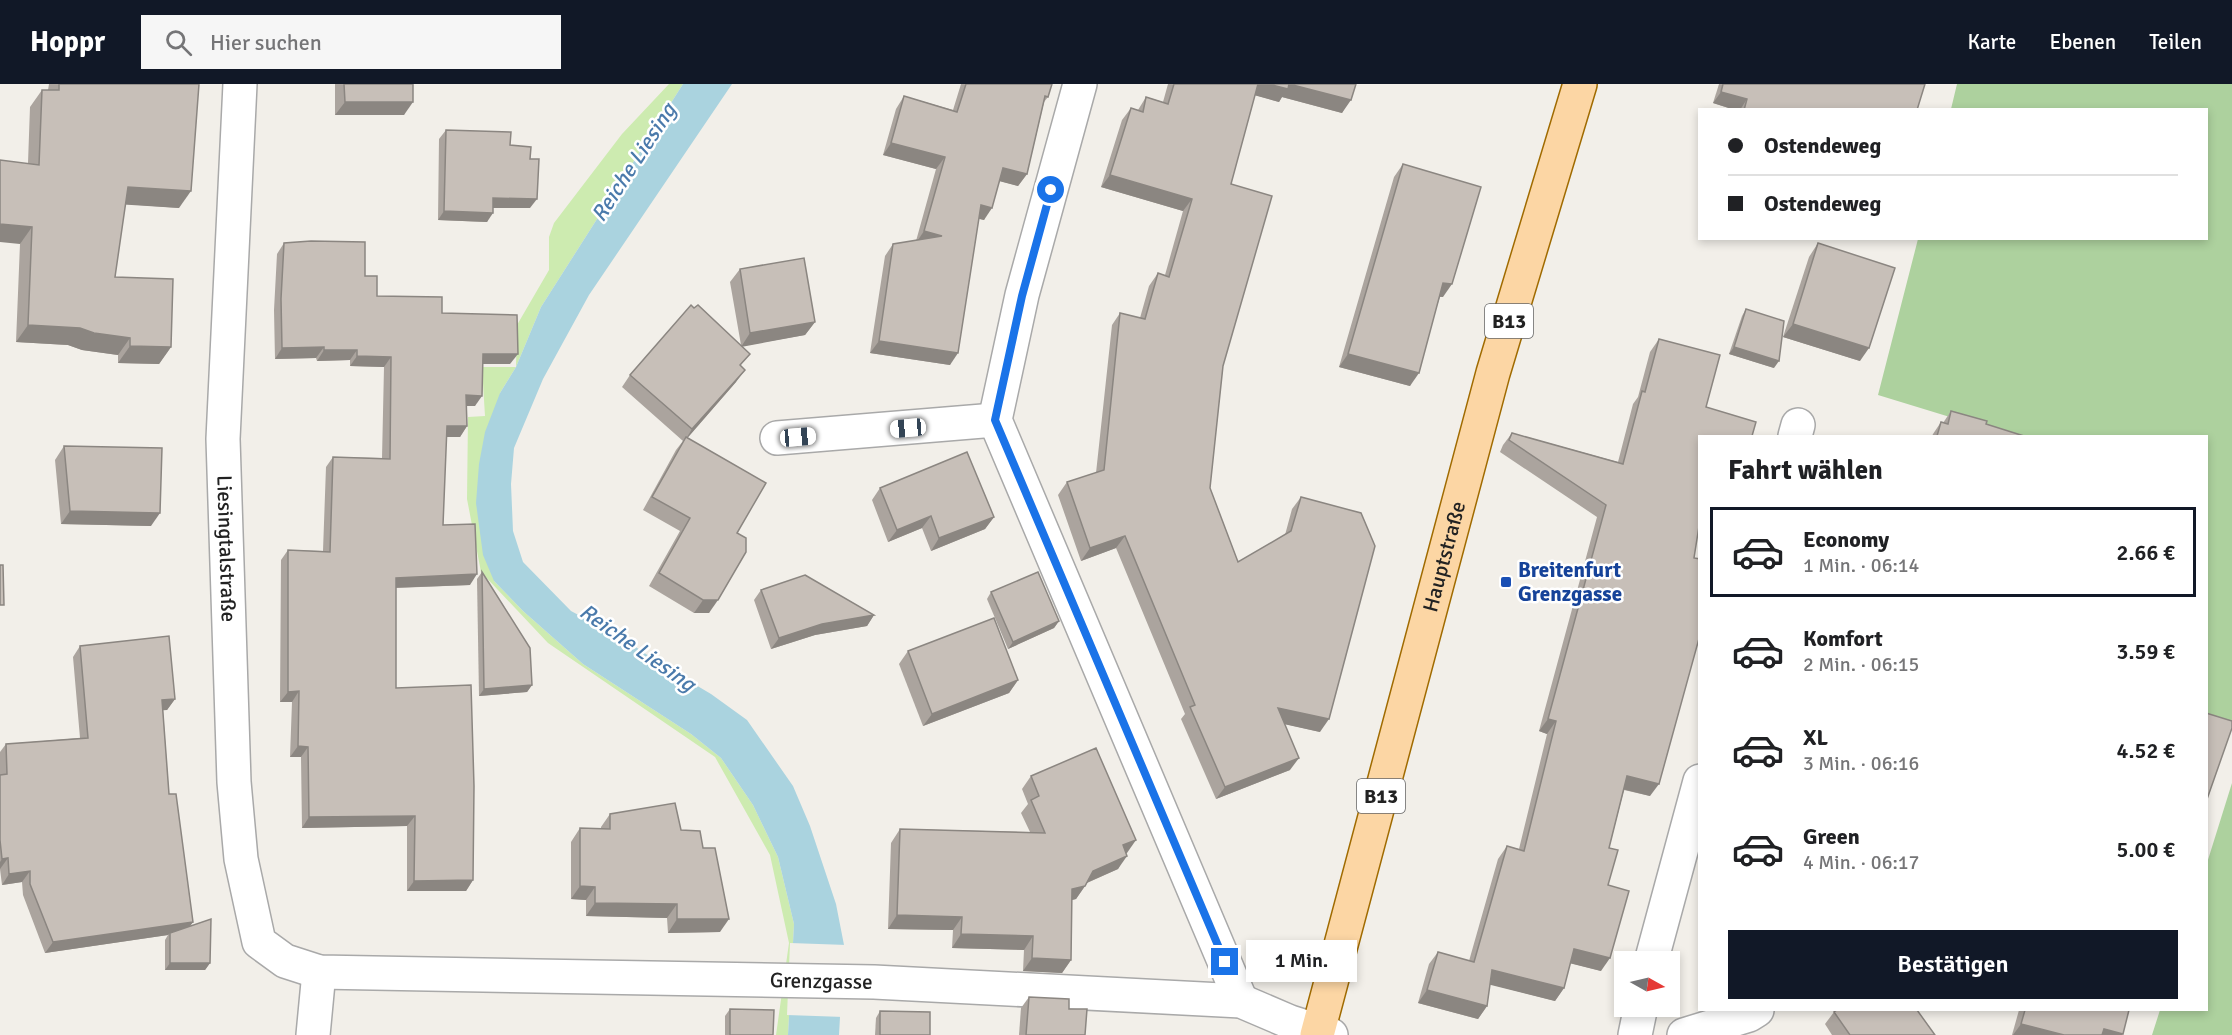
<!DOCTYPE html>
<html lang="de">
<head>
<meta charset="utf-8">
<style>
	body { margin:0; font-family:Signika,sans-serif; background:#f6f6f6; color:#202124; height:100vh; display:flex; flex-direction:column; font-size:22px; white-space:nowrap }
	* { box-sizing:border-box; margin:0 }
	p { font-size:20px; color:#757577 }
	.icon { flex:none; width:33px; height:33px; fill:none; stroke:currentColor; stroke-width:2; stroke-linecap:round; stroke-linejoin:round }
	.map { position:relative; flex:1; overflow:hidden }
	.sheet { position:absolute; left:1698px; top:351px; width:510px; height:576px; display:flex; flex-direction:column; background:#fff; border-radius:0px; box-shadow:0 3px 9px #0003 }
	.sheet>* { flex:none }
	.banner { position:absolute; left:1698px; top:24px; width:510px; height:132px; border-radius:0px; box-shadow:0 3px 9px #0003; display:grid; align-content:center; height:132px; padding:0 30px; background:#fff }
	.needle { width:39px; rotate:98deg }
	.buttons { position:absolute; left:1614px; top:867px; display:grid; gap:12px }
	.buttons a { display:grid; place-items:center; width:66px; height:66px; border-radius:0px; background:#fff; box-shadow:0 3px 9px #0003; font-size:30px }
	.end { position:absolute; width:27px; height:27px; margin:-14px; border:8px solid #1a73e8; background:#fff; box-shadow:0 0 0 3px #fff }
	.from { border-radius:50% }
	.bubble { position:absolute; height:42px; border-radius:0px; background:#fff; box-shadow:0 3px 9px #0003; font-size:20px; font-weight:600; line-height:42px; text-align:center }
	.car { position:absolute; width:18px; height:36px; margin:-18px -9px; border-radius:8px; box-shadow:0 0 4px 2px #0007; background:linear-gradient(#fff 24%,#345 0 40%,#fff 0 76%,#345 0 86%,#fff 0) }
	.banner b { display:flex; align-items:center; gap:21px; height:57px; font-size:22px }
	.banner b+b { border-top:2px solid #e0e0e0 }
	.banner i { width:15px; height:15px; background:#202124 }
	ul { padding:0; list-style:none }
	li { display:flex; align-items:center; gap:18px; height:90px; margin:0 12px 9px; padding:0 18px; border:3px solid transparent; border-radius:0px }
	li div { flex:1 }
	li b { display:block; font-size:22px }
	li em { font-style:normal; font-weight:600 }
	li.on { border-color:#111827 }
	li>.icon { width:54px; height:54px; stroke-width:1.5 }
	h2 { padding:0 30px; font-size:27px; line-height:72px }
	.action { display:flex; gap:12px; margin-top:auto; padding:12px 30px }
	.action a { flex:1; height:69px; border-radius:0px; background:#111827; color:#fff; font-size:24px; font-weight:600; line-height:69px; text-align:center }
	header { display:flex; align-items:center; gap:36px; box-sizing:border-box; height:84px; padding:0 30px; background:#111827; color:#fff }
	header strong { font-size:28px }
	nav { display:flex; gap:33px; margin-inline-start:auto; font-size:21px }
	.search { width:420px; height:54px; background:#f6f6f6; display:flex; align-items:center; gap:15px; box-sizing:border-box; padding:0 21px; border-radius:0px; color:#757577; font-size:22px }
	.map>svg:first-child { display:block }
</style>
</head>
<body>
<header>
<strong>Hoppr</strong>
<div class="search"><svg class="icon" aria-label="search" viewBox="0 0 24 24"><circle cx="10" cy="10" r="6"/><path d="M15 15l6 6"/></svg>Hier suchen</div>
<nav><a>Karte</a><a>Ebenen</a><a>Teilen</a></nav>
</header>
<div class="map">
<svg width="2232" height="951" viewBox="0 0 2232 951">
	<rect width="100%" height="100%" fill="#f2efe9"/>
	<!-- grass -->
	<path fill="#cdebb0" d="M 669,0 L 683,0 L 541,223 L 516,283 L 500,309 L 494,497 L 523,527 L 583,580 L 691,650 L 721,674 L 753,721 L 778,773 L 794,840 L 788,951 L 776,951 L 789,859 L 770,771 L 715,673 L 548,559 L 481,488 L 467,415 L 468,333 L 485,332 L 482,283 L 516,283 L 517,241 L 549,186 L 549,153 L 554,139 L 622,50 Z"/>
	<!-- forest -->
	<g fill="#add19e">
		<path d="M 1957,0 L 2232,0 L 2232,643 L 2207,633 L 2206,352 L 2012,352 L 1878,311 L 1918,155 L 2206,154 L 2206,26 L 1951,25 Z"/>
		<path d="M 2232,699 L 2232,951 L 2152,951 L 2160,926 L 2206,926 L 2207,779 Z"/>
	</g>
	<!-- water -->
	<path fill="#aad3df" d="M 683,0 L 732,0 L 589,211 L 543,295 L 514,364 L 511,400 L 513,447 L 523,478 L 571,527 L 627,557 L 662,581 L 711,610 L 747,636 L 793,702 L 810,742 L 836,820 L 844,861 L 839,951 L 788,951 L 794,840 L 778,773 L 753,721 L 721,674 L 691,650 L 583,580 L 523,527 L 494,497 L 483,471 L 476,419 L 479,380 L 485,348 L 500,309 L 516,283 L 541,223 Z"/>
	<!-- pier -->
	<path fill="#f2efe9" d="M 790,859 L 847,861 L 844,933 L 787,931 Z"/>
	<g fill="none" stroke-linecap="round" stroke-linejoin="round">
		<!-- minor casing -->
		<g stroke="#a9a9a9" stroke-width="36">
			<g id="minor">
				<path id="s1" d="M 240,0 L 223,355 L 234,698 L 241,775 L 259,858 L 285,877 L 319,888 L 874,898 L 1241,917 L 1290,938 L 1331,951"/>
				<path d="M 1080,0 L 1022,211 L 995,336 L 1241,917"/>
				<path d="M 1795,352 L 1798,341"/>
				<path d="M 777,354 L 995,336"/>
				<path d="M 1651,878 L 1700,697"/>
				<path d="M 313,951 L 319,888"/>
				<path d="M 1635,951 L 1641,922"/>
				<path d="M 1684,951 L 1749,931 L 1757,926"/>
			</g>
		</g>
		<!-- primary casing -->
		<g stroke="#a06b00" stroke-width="36">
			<g id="primary">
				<path id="s2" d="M 1317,951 L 1493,289 L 1580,0"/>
			</g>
		</g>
		<!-- minor -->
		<use href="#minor" stroke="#fff" stroke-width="33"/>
		<!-- primary -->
		<use href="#primary" stroke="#fcd6a4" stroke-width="33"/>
	</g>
	<!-- wall -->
	<g fill="#aba49e">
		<path d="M 49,0 L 199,0 L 179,124 L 125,120 L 115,193 L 171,263 L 159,280 L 118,279 L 118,271 L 82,266 L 68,261 L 16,258 L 20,160 L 28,79 L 30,23 L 42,6 L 48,6 Z"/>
		<path d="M 335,0 L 413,0 L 404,31 L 335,31 Z"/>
		<path d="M 961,0 L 1052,0 L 1048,13 L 1044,18 L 1027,90 L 1018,102 L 1000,97 L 984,136 L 979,135 L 950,281 L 870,269 L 885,172 L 893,160 L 916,157 L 936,85 L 883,71 L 896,25 L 904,12 L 953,26 Z"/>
		<path d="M 1168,0 L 1356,0 L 1342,29 L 1282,13 L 1279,18 L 1255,11 L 1231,100 L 1223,282 L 1210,404 L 1238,478 L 1285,451 L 1292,425 L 1301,413 L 1320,648 L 1285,640 L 1290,686 L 1216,715 L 1181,635 L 1185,630 L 1116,464 L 1081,477 L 1058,411 L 1067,398 L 1096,389 L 1112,241 L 1120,229 L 1140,234 L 1149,202 L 1158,189 L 1165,191 L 1183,127 L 1101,103 L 1122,36 L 1131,24 L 1138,26 L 1146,13 L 1163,18 Z"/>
		<path d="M 1719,0 L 1925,0 L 1917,26 L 1735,26 L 1713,19 Z"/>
		<path d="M 446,46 L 510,61 L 530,75 L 530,124 L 493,124 L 487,138 L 438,136 L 439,55 Z"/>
		<path d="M 1403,80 L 1443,213 L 1440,213 L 1410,302 L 1339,283 L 1394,93 Z"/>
		<path d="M 284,159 L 365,192 L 377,212 L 442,229 L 510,280 L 483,280 L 475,322 L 467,322 L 467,342 L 460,353 L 446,353 L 443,441 L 470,501 L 396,504 L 396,604 L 473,796 L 466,807 L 407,807 L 407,742 L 302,744 L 301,673 L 290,673 L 292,618 L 280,618 L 281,476 L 288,466 L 323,467 L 326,383 L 333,373 L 382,374 L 384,283 L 350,282 L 350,276 L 317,277 L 316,274 L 275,275 L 274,226 L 277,170 Z"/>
		<path d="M 1818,159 L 1860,277 L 1783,253 L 1809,173 Z"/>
		<path d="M 740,185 L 815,238 L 805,251 L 742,262 L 741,282 L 736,298 L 687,354 L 737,449 L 709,529 L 694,529 L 649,502 L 680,447 L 643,426 L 676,366 L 683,357 L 622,303 L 630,291 L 741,261 L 730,198 Z"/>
		<path d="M 1746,225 L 1774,284 L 1729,270 L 1742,232 Z"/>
		<path d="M 1659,255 L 1706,323 L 1700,352 L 1650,712 L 1624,706 L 1609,764 L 1608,801 L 1601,887 L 1570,879 L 1564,904 L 1555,917 L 1490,900 L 1487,922 L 1478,935 L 1418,919 L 1429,880 L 1438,868 L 1469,877 L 1498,775 L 1507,762 L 1519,765 L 1547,650 L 1539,647 L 1597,433 L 1500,368 L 1503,361 L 1512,349 L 1618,378 L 1633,320 L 1638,313 L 1650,268 Z"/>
		<path d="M 1951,327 L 1986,340 L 2024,352 L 1932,352 L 1933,350 L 1941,338 L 1943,339 Z"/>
		<path d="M 64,362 L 151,442 L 61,440 L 55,376 Z"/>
		<path d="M 880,404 L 994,433 L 985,445 L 931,467 L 922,444 L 888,458 L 872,416 Z"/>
		<path d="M 482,488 L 532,601 L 527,608 L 479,612 L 477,495 Z"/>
		<path d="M 761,506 L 874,531 L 867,542 L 815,551 L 771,565 L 754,516 Z"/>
		<path d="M 991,508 L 1059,537 L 1054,544 L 1008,565 L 987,515 Z"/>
		<path d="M 80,562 L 175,615 L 167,626 L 163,626 L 169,710 L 193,838 L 190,842 L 210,879 L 205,886 L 165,886 L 165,856 L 168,851 L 45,869 L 23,811 L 22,798 L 2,801 L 0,785 L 0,668 L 6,660 L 80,654 L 73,573 Z"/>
		<path d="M 908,567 L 1018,596 L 1009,609 L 923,642 L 899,580 Z"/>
		<path d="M 1031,692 L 1126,769 L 1118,785 L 1087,799 L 1076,815 L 1072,816 L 1071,876 L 1062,889 L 1023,887 L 1024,866 L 952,864 L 953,846 L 888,845 L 891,759 L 900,745 L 1030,748 L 1021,729 L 1028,720 L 1022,705 Z"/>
		<path d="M 610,730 L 681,746 L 720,848 L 668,849 L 667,834 L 586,832 L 586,816 L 571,815 L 571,758 L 580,744 L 601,745 L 601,743 Z"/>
		<path d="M 1029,913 L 1069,925 L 1085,951 L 1019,951 L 1021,924 Z"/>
		<path d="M 730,925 L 773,951 L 725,951 L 725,932 Z"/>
		<path d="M 2019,926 L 2129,926 L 2122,951 L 2012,951 Z"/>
		<path d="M 880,927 L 930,951 L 875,951 L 876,934 Z"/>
		<path d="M 1834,928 L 1935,951 L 1832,951 L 1825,940 Z"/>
	</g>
	<!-- shaded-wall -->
	<g fill="#8b8681">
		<path d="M 1257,0 L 1289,0 L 1351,16 L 1342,29 L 1282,13 L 1279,18 L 1250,10 Z"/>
		<path d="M 1721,8 L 1747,15 L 1740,26 L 1735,26 L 1713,19 Z"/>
		<path d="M 345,18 L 413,18 L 404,31 L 335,31 Z"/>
		<path d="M 891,59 L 945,73 L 936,85 L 883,71 Z"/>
		<path d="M 1003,84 L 1027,90 L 1018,102 L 995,96 Z"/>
		<path d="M 1110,91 L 1192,115 L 1183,127 L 1101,103 Z"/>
		<path d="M 128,103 L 191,107 L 179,124 L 116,120 Z"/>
		<path d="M 493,114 L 537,115 L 530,124 L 487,124 Z"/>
		<path d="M 981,121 L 992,124 L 984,136 L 973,133 Z"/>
		<path d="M 444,127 L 493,129 L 487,138 L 438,136 Z"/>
		<path d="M 0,140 L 32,143 L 20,160 L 0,158 Z"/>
		<path d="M 924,147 L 942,152 L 916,159 Z"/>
		<path d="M 1443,199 L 1452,200 L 1443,213 L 1434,212 Z"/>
		<path d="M 815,238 L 805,251 L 741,263 L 750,249 Z"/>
		<path d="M 1793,240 L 1869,264 L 1860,277 L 1783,253 Z"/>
		<path d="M 28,241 L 80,244 L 130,254 L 118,271 L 82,266 L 68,261 L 16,258 Z"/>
		<path d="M 879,257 L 958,269 L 950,281 L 870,269 Z"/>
		<path d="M 130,262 L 171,263 L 159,280 L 118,279 Z"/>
		<path d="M 324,263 L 316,274 L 275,275 L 282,264 Z"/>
		<path d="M 1734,263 L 1779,277 L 1774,284 L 1729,270 Z"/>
		<path d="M 324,266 L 357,266 L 350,276 L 317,277 Z"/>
		<path d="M 483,270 L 518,270 L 510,280 L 476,280 Z"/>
		<path d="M 1348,270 L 1419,289 L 1410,302 L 1339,283 Z"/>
		<path d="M 357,272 L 391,273 L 384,283 L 350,282 Z"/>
		<path d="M 745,286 L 736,298 L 684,358 L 692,345 Z"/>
		<path d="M 466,311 L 482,312 L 475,322 L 459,322 Z"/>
		<path d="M 447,342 L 467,342 L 460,353 L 440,353 Z"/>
		<path d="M 70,427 L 160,429 L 151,442 L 61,440 Z"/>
		<path d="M 931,432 L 922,444 L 888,458 L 897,446 Z"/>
		<path d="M 994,433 L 985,445 L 931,467 L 939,454 Z"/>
		<path d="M 1125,452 L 1116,464 L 1081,477 L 1090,464 Z"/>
		<path d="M 477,490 L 470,501 L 388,504 L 396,494 Z"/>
		<path d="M 703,516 L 718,516 L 709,529 L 694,529 Z"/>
		<path d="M 874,531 L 867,542 L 815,551 L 771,565 L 779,554 L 822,540 Z"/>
		<path d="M 1059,537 L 1054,544 L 1008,565 L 1013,558 Z"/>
		<path d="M 1018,596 L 1009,609 L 923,642 L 932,630 Z"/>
		<path d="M 532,601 L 527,608 L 479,612 L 484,605 Z"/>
		<path d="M 299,607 L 292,618 L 280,618 L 288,608 Z"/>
		<path d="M 175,615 L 167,626 L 154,627 L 162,616 Z"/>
		<path d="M 1278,624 L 1329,635 L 1320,648 L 1270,637 Z"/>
		<path d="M 1548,635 L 1556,637 L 1547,650 L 1539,647 Z"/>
		<path d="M 298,662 L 308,663 L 301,673 L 290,673 Z"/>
		<path d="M 1299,674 L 1290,686 L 1216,715 L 1225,703 Z"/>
		<path d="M 1627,692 L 1659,700 L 1650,712 L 1618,704 Z"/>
		<path d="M 415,732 L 407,742 L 302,744 L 309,733 Z"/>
		<path d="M 1136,756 L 1127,769 L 1114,775 L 1123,761 Z"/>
		<path d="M 1127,772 L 1118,785 L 1084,800 L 1093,787 Z"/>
		<path d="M 8,774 L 0,785 L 0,778 L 2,775 Z"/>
		<path d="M 30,787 L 22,798 L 2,801 L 9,790 Z"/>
		<path d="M 473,796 L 466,807 L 407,807 L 414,797 Z"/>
		<path d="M 580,802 L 595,803 L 586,816 L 571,815 Z"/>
		<path d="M 1085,802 L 1076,815 L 1063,818 L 1072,805 Z"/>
		<path d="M 595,819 L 677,820 L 667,834 L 586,832 Z"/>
		<path d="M 897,831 L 962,833 L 953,846 L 888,845 Z"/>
		<path d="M 677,835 L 729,835 L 720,848 L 668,849 Z"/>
		<path d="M 193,838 L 185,849 L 170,849 L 168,851 L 45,869 L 53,858 Z"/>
		<path d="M 961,850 L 1033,852 L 1024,866 L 952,864 Z"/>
		<path d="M 1574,865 L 1610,874 L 1601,887 L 1565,878 Z"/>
		<path d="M 1032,874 L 1071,876 L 1062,889 L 1023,887 Z"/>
		<path d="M 170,879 L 210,879 L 205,886 L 165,886 Z"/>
		<path d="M 1492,886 L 1564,904 L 1555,917 L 1483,899 Z"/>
		<path d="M 1427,906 L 1487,922 L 1478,935 L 1418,919 Z"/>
		<path d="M 2021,940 L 2064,951 L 2013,951 Z"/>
		<path d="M 2104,945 L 2123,950 L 2122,951 L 2100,951 Z"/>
	</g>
	<!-- building -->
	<g fill="#c7bfb8" stroke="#8b8681" stroke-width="1.5">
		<path d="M 59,0 L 199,0 L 191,107 L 128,103 L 115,193 L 173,195 L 171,263 L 130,262 L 130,254 L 94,249 L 80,244 L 28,241 L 32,143 L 0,140 L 0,76 L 39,81 L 42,6 L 59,6 Z"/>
		<path d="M 344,0 L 413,0 L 413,18 L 345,18 Z"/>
		<path d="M 966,0 L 1052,0 L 1048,13 L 1045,12 L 1027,90 L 1003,84 L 992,124 L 981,121 L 958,269 L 879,257 L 893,160 L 942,152 L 924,147 L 945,73 L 891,59 L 904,12 L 957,28 Z"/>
		<path d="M 1174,0 L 1258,0 L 1231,100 L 1272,112 L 1223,282 L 1210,404 L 1238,478 L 1291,447 L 1301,413 L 1361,429 L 1375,462 L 1329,635 L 1278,624 L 1299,674 L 1225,703 L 1190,623 L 1195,621 L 1125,452 L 1090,464 L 1067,398 L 1104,386 L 1120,229 L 1145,235 L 1158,189 L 1169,193 L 1192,115 L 1110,91 L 1131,24 L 1143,28 L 1146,13 L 1168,20 Z"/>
		<path d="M 1268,0 L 1356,0 L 1351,16 L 1289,0 L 1288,5 Z"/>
		<path d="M 1723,0 L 1925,0 L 1917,26 L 1744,26 L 1747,15 L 1721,8 Z"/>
		<path d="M 446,46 L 511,48 L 510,61 L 531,63 L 530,75 L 539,75 L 537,115 L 493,114 L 493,129 L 444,127 Z"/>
		<path d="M 1403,80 L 1481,103 L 1452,200 L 1443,199 L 1419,289 L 1348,270 Z"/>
		<path d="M 311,157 L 365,158 L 365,192 L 377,192 L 377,212 L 442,213 L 442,229 L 517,231 L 518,270 L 483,270 L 482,312 L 466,311 L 467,342 L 447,342 L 443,441 L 475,440 L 477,490 L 396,494 L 396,604 L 471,601 L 474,702 L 473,796 L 414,797 L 415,732 L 309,733 L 308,663 L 298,662 L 299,607 L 288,608 L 288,466 L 330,468 L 333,373 L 390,375 L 391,273 L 357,272 L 357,266 L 324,266 L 324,263 L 282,264 L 281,215 L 284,159 Z"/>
		<path d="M 1818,159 L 1895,184 L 1869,264 L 1793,240 Z"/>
		<path d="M 804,174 L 815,238 L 750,249 L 740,185 Z"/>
		<path d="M 691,221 L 694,224 L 698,221 L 750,270 L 740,281 L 745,286 L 692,345 L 630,291 Z"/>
		<path d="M 1746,225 L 1784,237 L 1779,277 L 1734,263 Z"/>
		<path d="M 1659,255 L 1720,271 L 1706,323 L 1756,338 L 1752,352 L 1700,352 L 1700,436 L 1694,474 L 1700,475 L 1700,551 L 1659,700 L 1627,692 L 1609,764 L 1618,766 L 1608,801 L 1629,807 L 1610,874 L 1574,865 L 1564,904 L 1492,886 L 1487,922 L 1427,906 L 1438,868 L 1474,878 L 1507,762 L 1524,767 L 1556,637 L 1548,635 L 1606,421 L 1509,356 L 1512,349 L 1623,380 L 1642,307 L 1645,308 Z"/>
		<path d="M 1951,327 L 1987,337 L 1986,340 L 2024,352 L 1937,352 L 1941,338 L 1948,340 Z"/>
		<path d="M 686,353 L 766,399 L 737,449 L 746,454 L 746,468 L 718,516 L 703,516 L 659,489 L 690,434 L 652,413 Z"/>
		<path d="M 64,362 L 162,364 L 160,429 L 70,427 Z"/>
		<path d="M 967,368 L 994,433 L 939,454 L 931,432 L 897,446 L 880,404 Z"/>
		<path d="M 0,481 L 3,481 L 4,521 L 0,521 Z"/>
		<path d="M 482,488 L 530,564 L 532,601 L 484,605 Z"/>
		<path d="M 1038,488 L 1059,537 L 1013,558 L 991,508 Z"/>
		<path d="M 805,491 L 874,531 L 822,540 L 779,554 L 761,506 Z"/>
		<path d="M 994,534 L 1018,596 L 932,630 L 908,567 Z"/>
		<path d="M 169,552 L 175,615 L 162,616 L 169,710 L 176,710 L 193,838 L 53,858 L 30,800 L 30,787 L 9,790 L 8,774 L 2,775 L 0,756 L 0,691 L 7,690 L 6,660 L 88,654 L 80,562 Z"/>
		<path d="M 2206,629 L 2232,637 L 2232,644 L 2206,718 Z"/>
		<path d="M 1096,664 L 1136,756 L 1123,761 L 1127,772 L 1093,787 L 1085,802 L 1072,805 L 1071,876 L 1032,874 L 1033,852 L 961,850 L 962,833 L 897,831 L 900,745 L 1045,749 L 1031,716 L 1039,712 L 1031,692 Z"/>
		<path d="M 675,719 L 681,746 L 700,747 L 703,764 L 715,764 L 729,835 L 677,835 L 677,820 L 595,819 L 595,803 L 580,802 L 580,744 L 610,745 L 610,730 Z"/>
		<path d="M 211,835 L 210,879 L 170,879 L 170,849 Z"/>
		<path d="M 1029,913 L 1069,915 L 1069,925 L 1087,925 L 1085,951 L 1026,951 Z"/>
		<path d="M 730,925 L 774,926 L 773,951 L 730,951 Z"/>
		<path d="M 1837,926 L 1917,926 L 1935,951 L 1850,951 L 1834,928 Z"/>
		<path d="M 2025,926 L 2129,926 L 2123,950 L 2104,945 L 2102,951 L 2064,951 L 2021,940 Z"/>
		<path d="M 880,927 L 930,928 L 930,951 L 880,951 Z"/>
	</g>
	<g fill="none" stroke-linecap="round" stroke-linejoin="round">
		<!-- route -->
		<path stroke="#1a73e8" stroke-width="8" d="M 1051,106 L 1022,212 L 995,336 L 1225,878"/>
	</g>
	<!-- markers -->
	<rect fill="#1a4fb4" stroke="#fff" stroke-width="2" x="1500" y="492" width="12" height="12" rx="3"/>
	<g text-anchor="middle" stroke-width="5" stroke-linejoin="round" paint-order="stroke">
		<!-- shield labels -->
		<g fill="#fff" stroke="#646464" stroke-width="1.5">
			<rect x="1485" y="220" width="48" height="34" rx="4.5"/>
			<rect x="1357" y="695" width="48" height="34" rx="4.5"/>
		</g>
		<g font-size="20" font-weight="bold" fill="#222">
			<text x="1509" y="244">B13</text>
			<text x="1381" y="719">B13</text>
		</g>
		<!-- street labels -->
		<g font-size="21" fill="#222" stroke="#fff">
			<text dy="7" stroke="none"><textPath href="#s1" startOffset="465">Liesingtalstraße</textPath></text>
			<text dy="7" stroke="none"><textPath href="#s2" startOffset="495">Hauptstraße</textPath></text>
			<text dy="7" stroke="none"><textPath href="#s1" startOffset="1431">Grenzgasse</textPath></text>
		</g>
		<!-- transit labels -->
		<g font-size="21" font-weight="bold" fill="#164399" stroke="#fff" text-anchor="start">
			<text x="1518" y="493">Breitenfurt<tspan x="1518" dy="24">Grenzgasse</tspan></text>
		</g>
		<!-- water labels -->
		<g font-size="22" font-style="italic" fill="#4a7aab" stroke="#fff">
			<text transform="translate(633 78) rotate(-57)" y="8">Reiche Liesing</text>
			<text transform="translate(638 563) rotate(35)" y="8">Reiche Liesing</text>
		</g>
	</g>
</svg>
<div class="buttons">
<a><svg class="needle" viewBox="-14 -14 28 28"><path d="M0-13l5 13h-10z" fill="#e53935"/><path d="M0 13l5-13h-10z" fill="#757577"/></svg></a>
</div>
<i class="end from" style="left:1051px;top:106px"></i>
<i class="end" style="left:1225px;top:878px"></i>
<div class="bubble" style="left:1246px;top:856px;width:111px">1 Min.</div>
<i class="car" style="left:908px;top:344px;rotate:265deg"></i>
<i class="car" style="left:798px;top:353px;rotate:85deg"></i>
<div class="banner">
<b><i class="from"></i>Ostendeweg</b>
<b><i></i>Ostendeweg</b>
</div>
<section class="sheet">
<h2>Fahrt wählen</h2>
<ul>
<li class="on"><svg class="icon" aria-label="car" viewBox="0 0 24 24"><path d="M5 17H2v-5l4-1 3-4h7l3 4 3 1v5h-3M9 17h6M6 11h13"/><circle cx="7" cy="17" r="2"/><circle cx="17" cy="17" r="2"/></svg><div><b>Economy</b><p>1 Min. · 06:14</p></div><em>2.66 €</em></li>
<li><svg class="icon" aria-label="car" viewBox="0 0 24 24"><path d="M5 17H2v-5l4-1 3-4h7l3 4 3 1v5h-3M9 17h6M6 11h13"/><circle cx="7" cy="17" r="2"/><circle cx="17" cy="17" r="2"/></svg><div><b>Komfort</b><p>2 Min. · 06:15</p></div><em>3.59 €</em></li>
<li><svg class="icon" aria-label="car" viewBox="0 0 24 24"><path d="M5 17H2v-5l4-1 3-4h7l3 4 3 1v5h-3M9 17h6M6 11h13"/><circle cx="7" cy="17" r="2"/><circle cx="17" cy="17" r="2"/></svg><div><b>XL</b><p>3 Min. · 06:16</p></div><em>4.52 €</em></li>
<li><svg class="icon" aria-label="car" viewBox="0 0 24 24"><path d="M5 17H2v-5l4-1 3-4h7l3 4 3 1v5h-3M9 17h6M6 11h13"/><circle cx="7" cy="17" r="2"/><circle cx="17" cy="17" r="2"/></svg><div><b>Green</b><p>4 Min. · 06:17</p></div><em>5.00 €</em></li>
</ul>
<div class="action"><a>Bestätigen</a></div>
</section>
</div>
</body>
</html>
